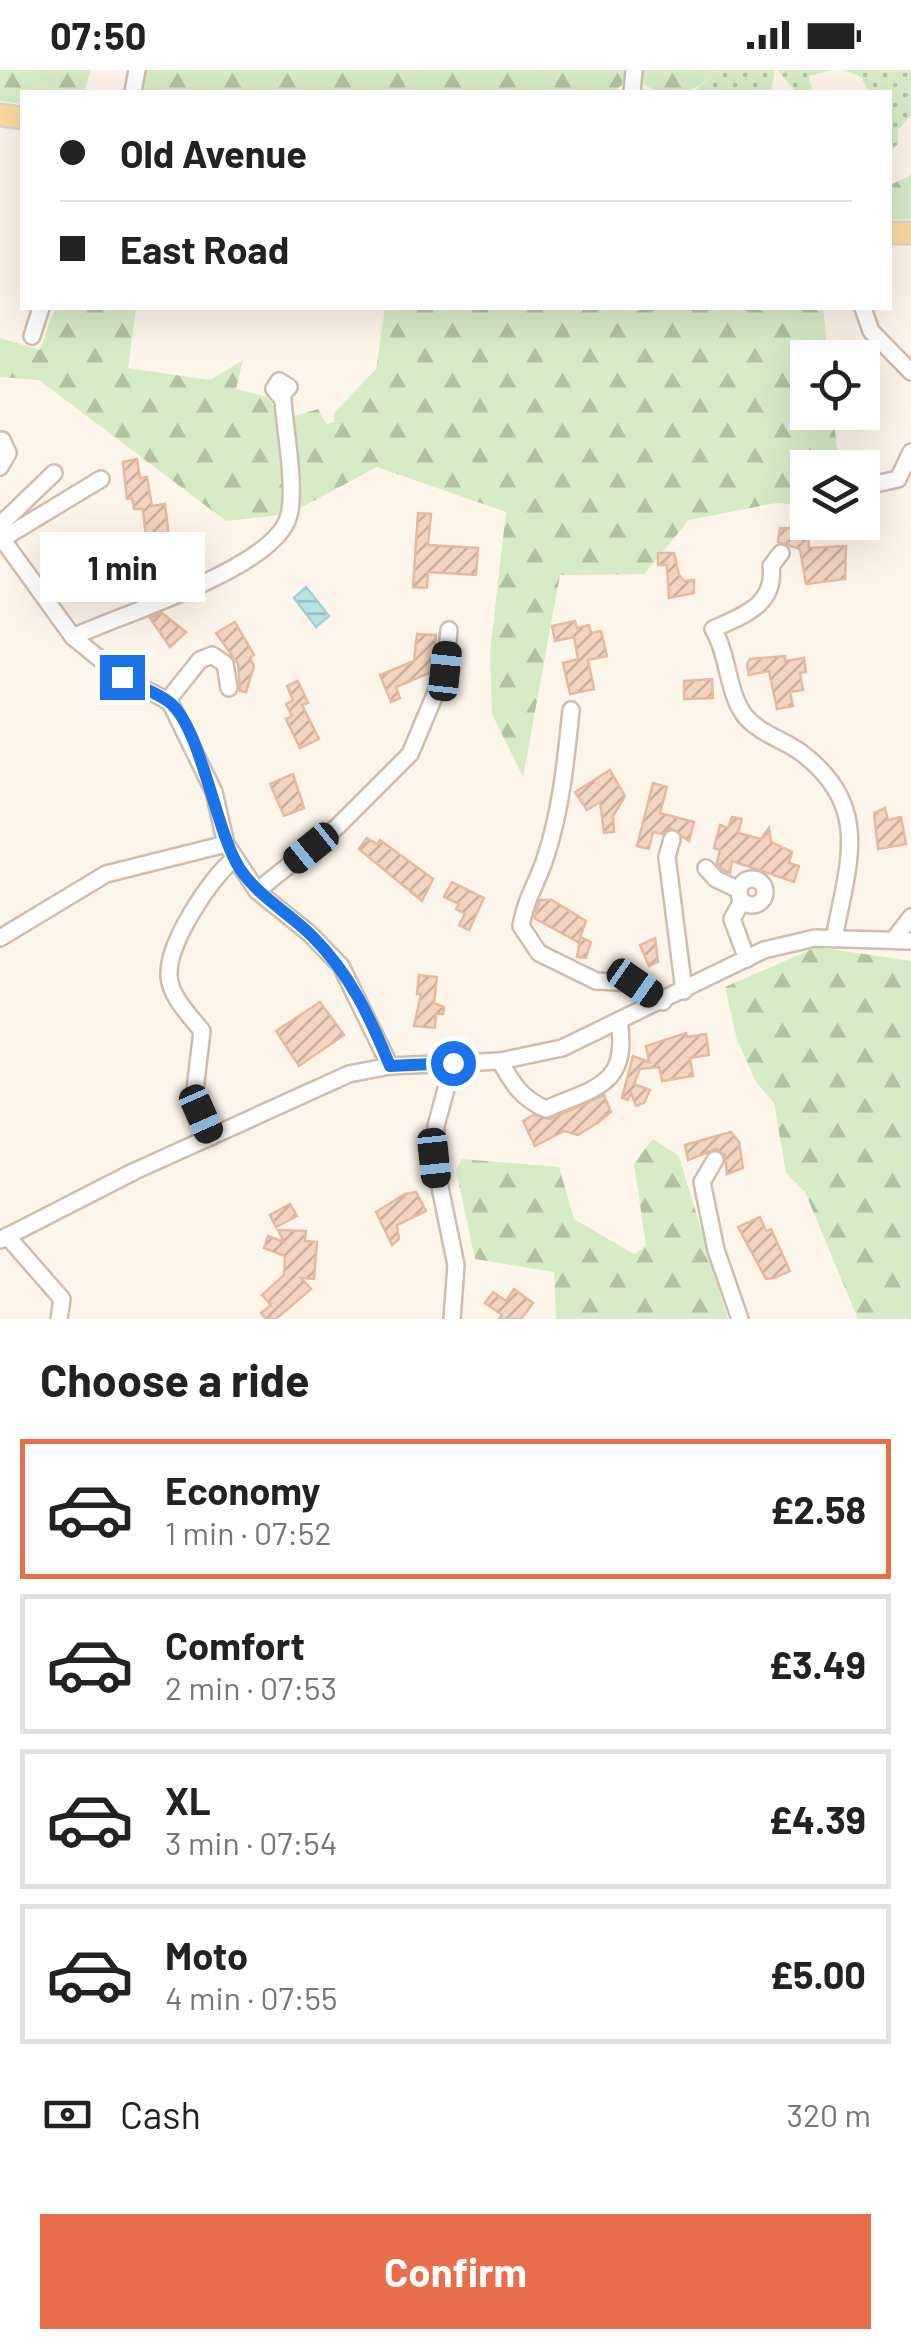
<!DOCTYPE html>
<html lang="en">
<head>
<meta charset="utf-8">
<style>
	body { margin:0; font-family:Barlow,sans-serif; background:#f2f2f2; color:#222; height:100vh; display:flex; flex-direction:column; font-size:38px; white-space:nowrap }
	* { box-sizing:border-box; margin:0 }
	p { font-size:32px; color:#767676 }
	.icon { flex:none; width:55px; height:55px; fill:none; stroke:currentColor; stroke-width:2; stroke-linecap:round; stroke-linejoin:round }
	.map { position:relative; height:1249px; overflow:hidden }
	.drawer { display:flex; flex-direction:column; background:#fff; flex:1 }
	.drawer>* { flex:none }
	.top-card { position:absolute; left:20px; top:20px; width:872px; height:220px; border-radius:0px; box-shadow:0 10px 40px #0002; display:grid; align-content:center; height:220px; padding:0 40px; background:#fff }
	.controls { position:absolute; left:790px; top:270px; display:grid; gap:20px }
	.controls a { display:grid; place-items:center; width:90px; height:90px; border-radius:0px; background:#fff; box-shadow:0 10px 40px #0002; font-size:50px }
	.end { position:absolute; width:45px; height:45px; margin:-22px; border:12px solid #1a73e8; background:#fff; box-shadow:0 0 0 5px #fff }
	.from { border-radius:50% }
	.bubble { position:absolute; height:70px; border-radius:0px; background:#fff; box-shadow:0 10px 40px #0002; font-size:32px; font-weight:700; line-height:70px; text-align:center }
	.car { position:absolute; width:30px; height:60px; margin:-30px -15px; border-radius:12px; box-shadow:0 0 8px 2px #0007; background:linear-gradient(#222 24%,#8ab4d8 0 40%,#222 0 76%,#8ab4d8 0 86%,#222 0) }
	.top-card b { display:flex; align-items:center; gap:35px; height:95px; font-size:38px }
	.top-card b+b { border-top:2px solid #e0e0e0 }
	.top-card i { width:25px; height:25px; background:#222 }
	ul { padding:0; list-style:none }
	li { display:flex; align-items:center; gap:30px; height:140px; margin:0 20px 15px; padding:0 20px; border:5px solid #e0e0e0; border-radius:0px }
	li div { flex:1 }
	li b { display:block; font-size:38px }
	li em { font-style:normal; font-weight:700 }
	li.on { border-color:#e96f4c }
	li>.icon { width:90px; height:90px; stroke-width:1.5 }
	h2 { padding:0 40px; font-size:45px; line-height:120px }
	.pay { display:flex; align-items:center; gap:25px; height:110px; padding:0 40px; font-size:38px }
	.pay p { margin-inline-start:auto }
	.primary-button { display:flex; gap:20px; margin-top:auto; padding:20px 40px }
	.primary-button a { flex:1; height:115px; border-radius:0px; background:#e96f4c; color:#fff; font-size:40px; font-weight:700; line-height:115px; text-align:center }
	.status { display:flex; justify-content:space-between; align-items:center; height:70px; padding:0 50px; background:#fff; direction:ltr }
	.status svg { height:28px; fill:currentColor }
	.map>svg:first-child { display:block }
</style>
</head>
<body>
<div class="status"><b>07:50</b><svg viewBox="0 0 49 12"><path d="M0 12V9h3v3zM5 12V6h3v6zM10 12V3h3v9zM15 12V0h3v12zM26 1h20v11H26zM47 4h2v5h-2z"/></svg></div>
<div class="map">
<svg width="911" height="1249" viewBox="0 0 911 1249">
	<defs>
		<pattern id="grass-dots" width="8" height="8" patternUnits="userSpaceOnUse" patternTransform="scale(2.5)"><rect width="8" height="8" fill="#d6ecc6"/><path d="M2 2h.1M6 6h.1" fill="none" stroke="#b2c2a3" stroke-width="1.8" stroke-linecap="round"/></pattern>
		<pattern id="forest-firs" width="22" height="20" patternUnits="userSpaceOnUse" patternTransform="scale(2.5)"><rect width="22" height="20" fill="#d6ecc6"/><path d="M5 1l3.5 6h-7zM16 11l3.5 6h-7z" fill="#b2c2a3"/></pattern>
		<pattern id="water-rules" width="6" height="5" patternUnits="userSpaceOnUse" patternTransform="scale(2.5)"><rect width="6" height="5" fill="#bce2e8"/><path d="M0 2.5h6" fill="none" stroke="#9ebabe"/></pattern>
		<pattern id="building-hatch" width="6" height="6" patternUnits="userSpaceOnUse" patternTransform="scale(2.5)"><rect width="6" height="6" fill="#f3d4c0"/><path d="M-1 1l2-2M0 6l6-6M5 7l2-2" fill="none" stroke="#caaf9e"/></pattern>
	</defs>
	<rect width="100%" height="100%" fill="#fdf5e9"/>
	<!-- grass -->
	<g fill="url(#grass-dots)">
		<path d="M 720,0 L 775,0 L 771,22 L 693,22 Z"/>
		<path d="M 777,0 L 832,0 L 809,6 L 812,22 L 796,22 Z"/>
		<path d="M 843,0 L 911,0 L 911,45 L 898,60 L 898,74 L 890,80 L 890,22 L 869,22 L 861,7 Z"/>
	</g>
	<!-- forest -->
	<g fill="url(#forest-firs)">
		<path d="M 0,0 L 91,0 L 84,22 L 22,22 L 22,34 L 0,31 Z"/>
		<path d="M 145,0 L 624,0 L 622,15 L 613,22 L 141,22 Z"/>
		<path d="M 634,0 L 720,0 C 688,27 670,32 633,8 Z"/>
		<path d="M 911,105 L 911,149 L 890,150 L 890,115 Z"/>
		<path d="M 55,238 L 136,238 L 128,298 L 210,310 L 243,290 L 236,319 L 267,327 L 284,349 L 318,339 L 326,354 L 334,352 L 334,343 L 376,299 L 385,238 L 823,238 L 828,287 L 808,288 L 808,342 L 833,343 L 839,397 L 808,398 L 807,435 L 776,433 L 689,450 L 644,504 L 560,505 L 523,707 L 492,644 L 490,582 L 506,442 L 377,397 L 289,444 L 226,451 L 39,310 L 0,307 L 0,268 L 40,280 Z"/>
		<path d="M 817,877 L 911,891 L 911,1249 L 858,1249 L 805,1122 L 786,1103 L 774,1033 L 756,1012 L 737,970 L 725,917 Z"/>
		<path d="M 653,1069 L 679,1086 L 728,1249 L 556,1249 L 554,1202 L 475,1189 L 456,1100 L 462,1089 L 559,1097 L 574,1149 L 634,1184 L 646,1176 L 634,1093 Z"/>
	</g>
	<!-- water -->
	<path fill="url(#water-rules)" stroke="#a2d1da" stroke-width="2.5" d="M 306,517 L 329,546 L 316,557 L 294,528 Z"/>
	<!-- building -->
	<g fill="url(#building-hatch)" stroke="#e6baa0" stroke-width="2.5">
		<path d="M 137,389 L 140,408 L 147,407 L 152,436 L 165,434 L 173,501 L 156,504 L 154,496 L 149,497 L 143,439 L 134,439 L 132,428 L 127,429 L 123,392 Z"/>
		<path d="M 418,443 L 431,444 L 428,475 L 478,478 L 476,505 L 428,502 L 427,518 L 413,517 Z"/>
		<path d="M 780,458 L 796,458 L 796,465 L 808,464 L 809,478 L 846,476 L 845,509 L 806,514 L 800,479 L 778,472 Z"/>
		<path d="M 658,483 L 674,483 L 679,505 L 684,511 L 694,510 L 694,523 L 669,528 L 667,495 L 658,495 Z"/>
		<path d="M 162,543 L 186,562 L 170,577 L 150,548 Z"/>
		<path d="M 575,551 L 577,558 L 589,555 L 591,563 L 601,561 L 607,586 L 588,590 L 594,619 L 570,624 L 563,593 L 578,589 L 574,567 L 555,571 L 552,556 Z"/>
		<path d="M 235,552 L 254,585 L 250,588 L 254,596 L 246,622 L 240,621 L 238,594 L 216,563 Z"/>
		<path d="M 417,564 L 436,565 L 432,602 L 396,617 L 400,628 L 391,632 L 380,605 L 414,591 Z"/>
		<path d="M 785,586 L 785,591 L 804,588 L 806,602 L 800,603 L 803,620 L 790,622 L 793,636 L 777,639 L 769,601 L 749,605 L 747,594 L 750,589 Z"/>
		<path d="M 712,609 L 713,628 L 684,629 L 684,611 Z"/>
		<path d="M 298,611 L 308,633 L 302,635 L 319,669 L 300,678 L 286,649 L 292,646 L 286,634 L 293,630 L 287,616 Z"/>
		<path d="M 610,700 L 625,726 L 613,746 L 614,762 L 604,763 L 600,732 L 587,740 L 575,722 Z"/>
		<path d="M 293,704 L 304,738 L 284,746 L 270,714 Z"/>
		<path d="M 653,713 L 667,717 L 660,743 L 694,752 L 689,771 L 670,758 L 662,764 L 653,762 L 649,779 L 637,776 Z"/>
		<path d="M 885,738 L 888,750 L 901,747 L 906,774 L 878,779 L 874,743 Z"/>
		<path d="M 732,747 L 742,749 L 738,763 L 761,769 L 769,758 L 771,772 L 792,782 L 789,793 L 799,796 L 794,812 L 732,791 L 730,803 L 723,800 L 717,793 L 720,780 L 714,778 L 720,755 L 728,758 Z"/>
		<path d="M 367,768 L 377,774 L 380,770 L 433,809 L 422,831 L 359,779 Z"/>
		<path d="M 452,812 L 484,828 L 469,860 L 459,855 L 465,844 L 456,839 L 459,834 L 444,827 Z"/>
		<path d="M 540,830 L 552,830 L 586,851 L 580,867 L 591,872 L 586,888 L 577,887 L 580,869 L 578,872 L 534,848 Z"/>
		<path d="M 655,868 L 658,892 L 649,896 L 640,875 Z"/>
		<path d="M 419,905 L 437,907 L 434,933 L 444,937 L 443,944 L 436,944 L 435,958 L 414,956 L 421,924 L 417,924 Z"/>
		<path d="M 320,932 L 344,965 L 299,996 L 276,961 Z"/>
		<path d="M 686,963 L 687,967 L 706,964 L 709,985 L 690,988 L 693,1006 L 662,1011 L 659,997 L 640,999 L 634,1014 L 650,1020 L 644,1033 L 636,1036 L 631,1023 L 628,1030 L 622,1028 L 633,986 L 649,992 L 646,976 Z"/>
		<path d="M 604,1025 L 611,1042 L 599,1052 L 578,1065 L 564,1061 L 535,1076 L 523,1051 L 533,1045 L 550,1049 Z"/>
		<path d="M 731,1062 L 739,1072 L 743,1098 L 727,1104 L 725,1085 L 716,1079 L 688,1090 L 685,1075 Z"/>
		<path d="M 416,1122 L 426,1141 L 397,1155 L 399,1169 L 392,1175 L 376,1142 L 405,1124 Z"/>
		<path d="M 290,1134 L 297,1146 L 276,1157 L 270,1145 Z"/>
		<path d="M 760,1147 L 766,1161 L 771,1159 L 790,1201 L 774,1208 L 766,1209 L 738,1157 Z"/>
		<path d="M 278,1160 L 306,1161 L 305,1171 L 317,1172 L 314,1209 L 301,1208 L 311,1219 L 276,1249 L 266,1249 L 261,1243 L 271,1235 L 262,1225 L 284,1205 L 285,1186 L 264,1178 L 268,1166 L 284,1172 Z"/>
		<path d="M 514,1219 L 533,1233 L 521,1249 L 499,1249 L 502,1245 L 485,1233 L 493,1222 L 506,1231 Z"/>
	</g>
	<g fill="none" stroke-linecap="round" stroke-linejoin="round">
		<!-- minor casing -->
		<g stroke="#d0bdad" stroke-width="20">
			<g id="minor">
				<path d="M 133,22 L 137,0"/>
				<path d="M 632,22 L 634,0"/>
				<path d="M 863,238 L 871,261 L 911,302"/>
				<path d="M 32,266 L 41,238"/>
				<path d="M 0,397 L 8,383 L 2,370"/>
				<path d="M 862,417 L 898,409 L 911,382"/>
				<path d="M 0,455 L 54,403"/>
				<path d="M 0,466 L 73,567 L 122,607 L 170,632 L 214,722 L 226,774"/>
				<path d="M 2,469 L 101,409"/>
				<path d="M 781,483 L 771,496 C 776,535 744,545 713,559 C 729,585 727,623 745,646 C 761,665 784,669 803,684 C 873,738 847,796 834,869"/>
				<path d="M 73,567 C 123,543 277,498 289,445 C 296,417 285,360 283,330 L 274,319 L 279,311 L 289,317 L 282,325"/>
				<path d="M 167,631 L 200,590 L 212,585 L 225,594 L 229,618"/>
				<path d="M 571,640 C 566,690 561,741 545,789 C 537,813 525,830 521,856 L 539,883 L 596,911 L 635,913 L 663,932"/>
				<path d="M 672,769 L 667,787 L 684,921"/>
				<path d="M 706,798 L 716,809 L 739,820"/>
				<circle cx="752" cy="822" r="13"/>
				<path d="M 257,821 L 338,756 L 410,684 L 445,601 L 449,560"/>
				<path d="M 742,831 L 732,849 L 747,889"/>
				<path d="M 0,868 L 106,804 L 226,774 L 257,821 L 309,863 L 341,896 L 390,996"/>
				<path d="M 894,869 L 911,847"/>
				<path d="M 500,991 C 512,1013 522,1029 546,1039 C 594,1018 630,1015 619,952"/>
				<path d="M 211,1067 L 195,1020 L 202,961 C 190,946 170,926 169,906 C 167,874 210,808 234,789"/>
				<path d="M 715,1090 L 702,1112 L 716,1180 L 740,1249"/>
				<path d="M 7,1166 L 62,1229 L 59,1249"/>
				<path d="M 0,1170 L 135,1101 L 349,1004 L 390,996 L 500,991 L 562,978 L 764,880 L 815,868 L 911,871"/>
				<path d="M 452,1249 L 456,1195 L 434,1088 L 436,1056 L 453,993"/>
			</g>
		</g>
		<!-- major casing -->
		<g stroke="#dcd4d0" stroke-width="25">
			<g id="major">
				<path d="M 0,45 L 22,48"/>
				<path d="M 890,163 L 911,163"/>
			</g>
		</g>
		<!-- minor -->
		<use href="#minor" stroke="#fff" stroke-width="15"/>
		<!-- major -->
		<use href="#major" stroke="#fcdaa1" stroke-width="20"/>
	</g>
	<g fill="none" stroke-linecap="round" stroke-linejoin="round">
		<!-- route -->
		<path stroke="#1a73e8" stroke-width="12" d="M 122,607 C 136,616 156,622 169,632 C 201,656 216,763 240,799 C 259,827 288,842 312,866 C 350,904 370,947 390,996 L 453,993"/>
	</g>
</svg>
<div class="controls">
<a><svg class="icon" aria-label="locate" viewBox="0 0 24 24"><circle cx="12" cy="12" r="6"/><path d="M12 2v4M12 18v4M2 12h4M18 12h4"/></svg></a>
<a><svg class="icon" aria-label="layers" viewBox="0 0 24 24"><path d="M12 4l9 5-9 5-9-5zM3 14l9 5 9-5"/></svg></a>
</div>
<i class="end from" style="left:453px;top:993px"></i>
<i class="end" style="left:122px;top:607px"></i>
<div class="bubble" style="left:40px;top:462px;width:165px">1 min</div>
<i class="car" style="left:445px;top:601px;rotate:6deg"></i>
<i class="car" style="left:311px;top:778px;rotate:231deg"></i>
<i class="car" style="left:635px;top:913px;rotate:125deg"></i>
<i class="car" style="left:201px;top:1044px;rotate:156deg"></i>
<i class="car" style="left:434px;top:1088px;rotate:174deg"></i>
<div class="top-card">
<b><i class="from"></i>Old Avenue</b>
<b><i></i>East Road</b>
</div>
</div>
<section class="drawer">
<h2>Choose a ride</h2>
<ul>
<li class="on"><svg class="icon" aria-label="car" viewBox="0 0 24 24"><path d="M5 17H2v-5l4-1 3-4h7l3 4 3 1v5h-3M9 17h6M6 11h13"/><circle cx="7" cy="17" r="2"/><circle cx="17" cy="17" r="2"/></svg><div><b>Economy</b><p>1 min · 07:52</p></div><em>£2.58</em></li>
<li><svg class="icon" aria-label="car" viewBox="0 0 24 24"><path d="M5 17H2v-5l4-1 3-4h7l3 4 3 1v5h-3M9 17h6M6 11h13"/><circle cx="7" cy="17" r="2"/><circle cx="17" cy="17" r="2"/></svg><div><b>Comfort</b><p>2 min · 07:53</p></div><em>£3.49</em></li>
<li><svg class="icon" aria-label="car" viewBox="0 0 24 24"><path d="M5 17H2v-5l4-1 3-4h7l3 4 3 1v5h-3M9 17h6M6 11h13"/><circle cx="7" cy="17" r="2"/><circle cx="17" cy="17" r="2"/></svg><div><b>XL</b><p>3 min · 07:54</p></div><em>£4.39</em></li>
<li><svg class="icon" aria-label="car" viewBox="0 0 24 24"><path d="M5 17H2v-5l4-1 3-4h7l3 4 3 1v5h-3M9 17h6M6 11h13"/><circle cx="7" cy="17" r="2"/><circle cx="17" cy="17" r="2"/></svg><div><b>Moto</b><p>4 min · 07:55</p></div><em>£5.00</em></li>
</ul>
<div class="pay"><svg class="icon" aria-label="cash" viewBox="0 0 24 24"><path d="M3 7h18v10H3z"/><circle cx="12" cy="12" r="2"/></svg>Cash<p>320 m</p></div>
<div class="primary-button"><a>Confirm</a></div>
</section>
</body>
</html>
